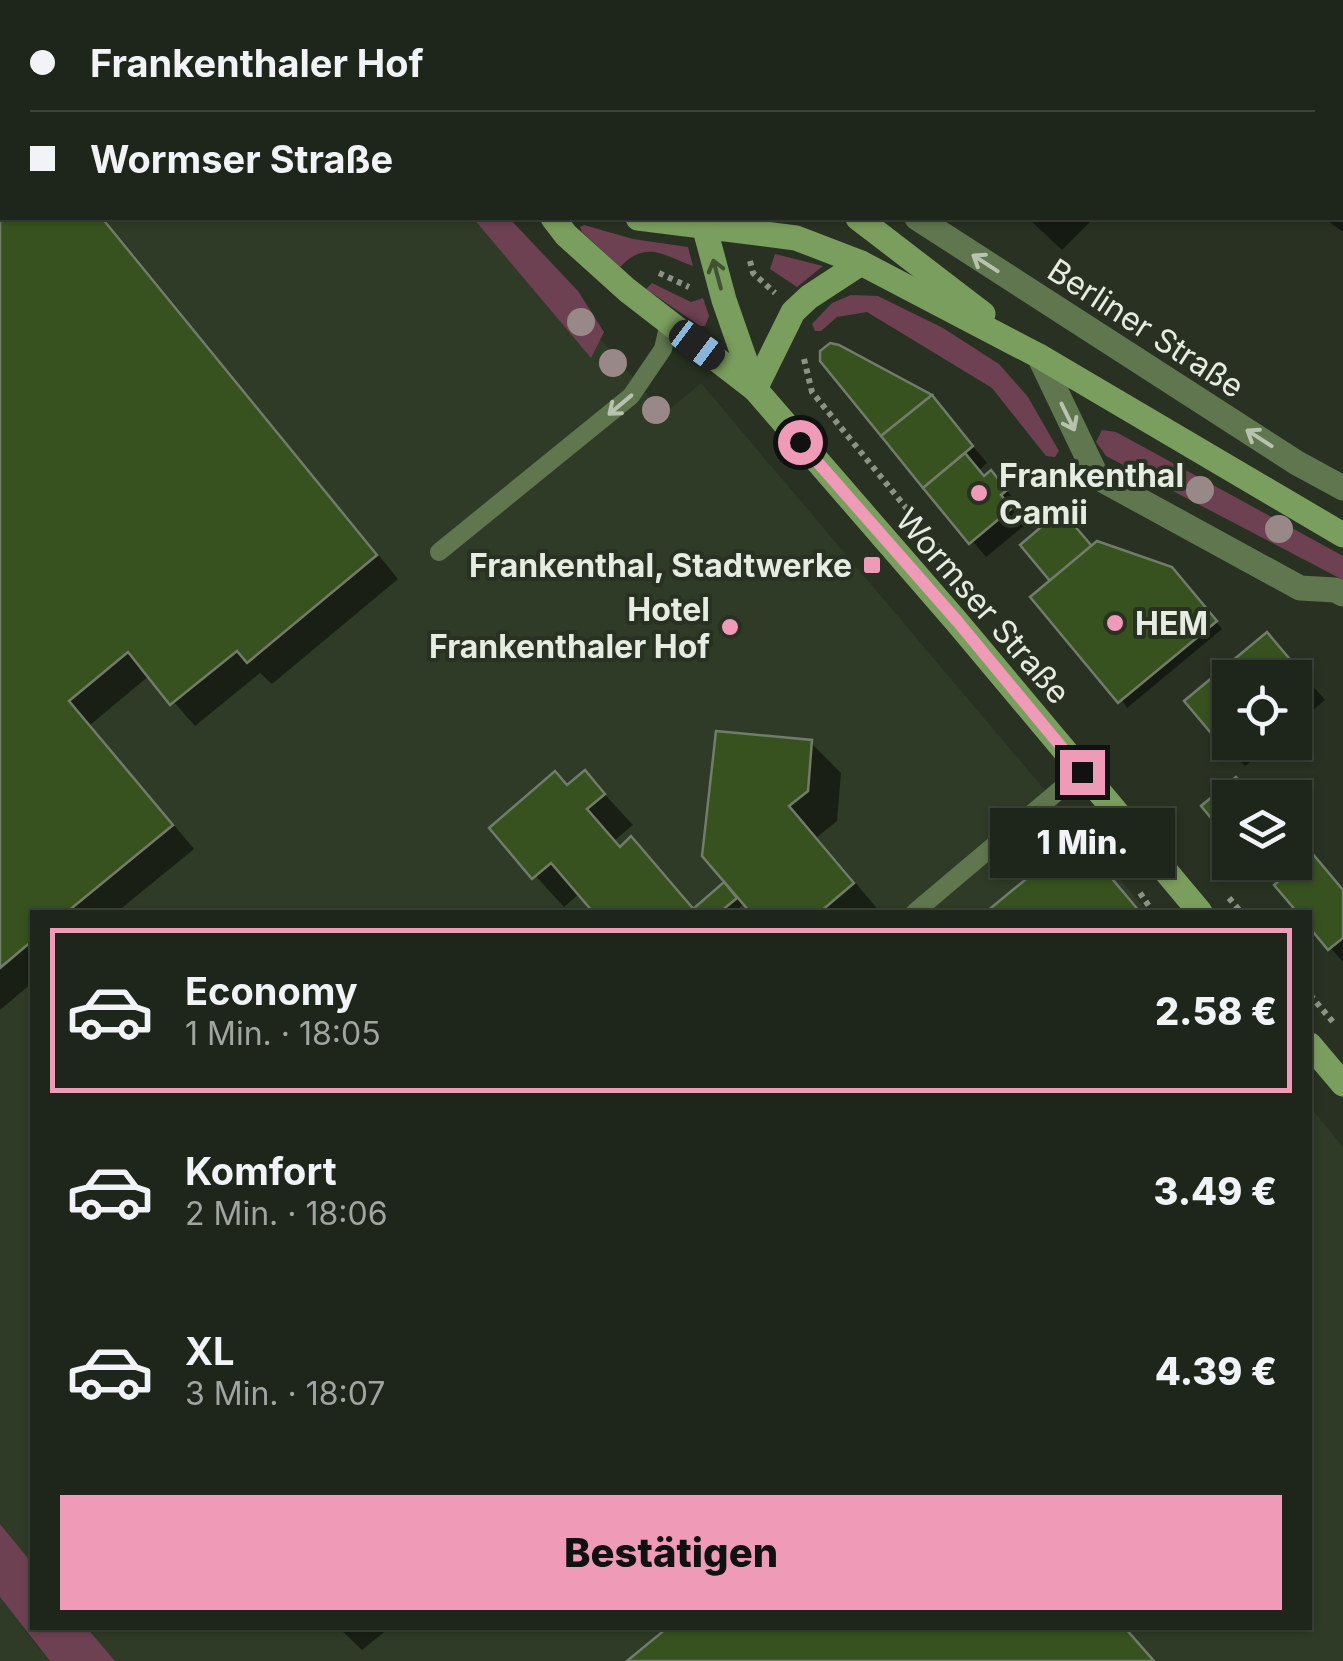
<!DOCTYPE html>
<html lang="de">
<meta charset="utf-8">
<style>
:root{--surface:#1e251a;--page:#2b3127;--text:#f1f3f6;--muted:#a1a5a2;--line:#3c4239;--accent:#ef9ab7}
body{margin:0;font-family:Inter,sans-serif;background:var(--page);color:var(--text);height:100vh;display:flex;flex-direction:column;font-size:38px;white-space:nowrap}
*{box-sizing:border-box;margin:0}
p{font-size:32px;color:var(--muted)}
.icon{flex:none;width:55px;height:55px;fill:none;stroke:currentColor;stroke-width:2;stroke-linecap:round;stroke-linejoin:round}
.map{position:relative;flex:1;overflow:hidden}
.side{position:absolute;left:30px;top:910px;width:1282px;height:720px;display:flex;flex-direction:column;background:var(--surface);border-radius:0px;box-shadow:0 2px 8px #0004,0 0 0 2px var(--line)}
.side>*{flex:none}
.guide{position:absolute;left:0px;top:0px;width:1345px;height:220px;box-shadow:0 2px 8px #0004,0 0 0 2px var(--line);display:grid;align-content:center;height:220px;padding:0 30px;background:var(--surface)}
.fabs{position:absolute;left:1212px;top:660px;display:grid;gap:20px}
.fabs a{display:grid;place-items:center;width:100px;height:100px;border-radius:0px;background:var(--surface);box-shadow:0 2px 8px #0004,0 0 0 2px var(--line);font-size:50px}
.end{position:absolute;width:45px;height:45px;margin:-22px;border:12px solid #ef9ab7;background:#111;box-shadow:0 0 0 5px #111}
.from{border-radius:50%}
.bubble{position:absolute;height:70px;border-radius:0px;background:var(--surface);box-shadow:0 2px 8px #0004,0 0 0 2px var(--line);font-size:32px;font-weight:800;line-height:70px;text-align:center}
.car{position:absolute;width:30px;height:60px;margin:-30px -15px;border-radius:12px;box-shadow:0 0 8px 2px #0007;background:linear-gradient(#222 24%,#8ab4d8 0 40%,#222 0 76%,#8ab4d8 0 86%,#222 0)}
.guide b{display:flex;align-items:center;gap:35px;height:95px;font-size:38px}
.guide b+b{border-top:2px solid var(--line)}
.guide i{width:25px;height:25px;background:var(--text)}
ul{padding:18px 0 0;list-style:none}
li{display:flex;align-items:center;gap:30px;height:165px;margin:0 20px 15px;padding:0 10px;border:5px solid transparent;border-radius:0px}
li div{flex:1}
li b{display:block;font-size:38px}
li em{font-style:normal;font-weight:800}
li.current{border-color:var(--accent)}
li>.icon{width:90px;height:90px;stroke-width:1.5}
.primary-button{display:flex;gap:20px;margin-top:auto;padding:20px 30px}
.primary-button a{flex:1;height:115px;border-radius:0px;background:var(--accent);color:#111;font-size:40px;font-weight:800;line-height:115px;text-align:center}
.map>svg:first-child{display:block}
.built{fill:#2f3b26}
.green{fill:#6d4151}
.shadow{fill:#0007}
.building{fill:#37521e;stroke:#717c6a;stroke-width:2.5}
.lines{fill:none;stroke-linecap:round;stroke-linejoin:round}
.path{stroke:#8b9386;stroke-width:6;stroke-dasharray:5 5;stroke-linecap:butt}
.lane{stroke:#5f764e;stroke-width:18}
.street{stroke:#5f764e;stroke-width:25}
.secondary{stroke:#7a9e5e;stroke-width:25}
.tree{fill:#988}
.oneway{stroke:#b7c3ae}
.oneway2{stroke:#415234}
.route{stroke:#ef9ab7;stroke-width:12}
.poi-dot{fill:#ef9ab7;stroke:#283122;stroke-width:4}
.labels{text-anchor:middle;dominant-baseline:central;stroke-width:8;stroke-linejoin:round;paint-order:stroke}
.street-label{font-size:32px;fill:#e6ece2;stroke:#283122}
.poi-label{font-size:32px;font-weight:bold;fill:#e6ece2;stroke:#283122;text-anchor:start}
</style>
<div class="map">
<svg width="1343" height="1661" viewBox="0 0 1343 1661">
<rect width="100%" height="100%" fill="#283122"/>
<g class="built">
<path d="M0 0H313L316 2H2V218H498L664 414 701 383 1148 912H32V1563L0 1524Z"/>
<path d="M1310 1107 1343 1147V1661H115L87 1628H1310Z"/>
<path d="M0 1597 38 1647 50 1661H0Z"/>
</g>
<g class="green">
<path d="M473 218H509L578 291 604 332 591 358Z"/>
<path d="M584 225 633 239 688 247 693 266C663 255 646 240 620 267L582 232 580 227Z"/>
<path d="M775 254 823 266 797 287 770 269Z"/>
<path d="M652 283 691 302 703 298 709 316 705 326H700L646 289Z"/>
<path d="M851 295 878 296 943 328 999 364 1028 397 1059 451 1055 457 1046 456 992 388 867 312 837 317 821 331H815L812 324 832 303Z"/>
<path d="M1102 430 1116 432 1343 556V580L1106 456 1096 442Z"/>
<path d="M0 1524 32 1563V1628H87L115 1661H50L0 1597Z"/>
</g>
<g class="shadow">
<path d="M773 0H864L861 2Z"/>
<path d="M0 89 2 218H104L398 579 272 684 260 673 195 726 150 675 90 725 194 849 117 912H32V983L0 1010Z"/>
<path d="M1342 159 1343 160V232L1324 218H1342Z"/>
<path d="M1028 218H1094L1062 250Z"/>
<path d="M822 360 946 414 987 463 979 470 986 478 991 474 1021 506 1015 512 1025 525 986 557Z"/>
<path d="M1061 513 1093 547 1178 577 1222 629 1127 708 1050 584Z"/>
<path d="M1267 635 1325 700 1295 725V678H1230V742H1274L1245 766 1188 701Z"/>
<path d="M811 743 841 773 837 821 817 837 880 912H753L745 903 734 912H596L580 893 564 907 492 828 568 787 585 773 633 825 615 840 622 848 631 840 695 910 727 882Z"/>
<path d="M1077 840 1142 912H990Z"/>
<path d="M1278 885 1343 891V962L1310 924V912H1300Z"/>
<path d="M339 1628H389L362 1650Z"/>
<path d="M671 1628H1125L1153 1661H631Z"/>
</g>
<g class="building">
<path d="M770 0H846L843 2Z"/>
<path d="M0 92 2 218H102L377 555 247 663 237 651 170 705 128 652 69 701 173 825 67 912H32V941L0 968Z"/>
<path d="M830 343 839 345 932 395 881 436 820 361V351Z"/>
<path d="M932 395 973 446 923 488 881 436Z"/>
<path d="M965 453 984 476 991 470 1007 490 1001 495 1012 508 969 544 923 488Z"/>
<path d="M1061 510 1097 552 1055 587 1020 545Z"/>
<path d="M1097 541 1172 567 1217 621 1118 703 1030 597Z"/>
<path d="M1267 632 1304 676 1295 683V678H1230V737L1221 745 1184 701Z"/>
<path d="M716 731 812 740 808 791 789 806 854 883 820 912H750L702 856Z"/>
<path d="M585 770 605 794 587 809 620 847 631 836 696 912H593L551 863 532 879 489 828 555 771 567 785Z"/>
<path d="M1236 777 1248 791 1260 781 1273 798H1230V841L1201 806Z"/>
<path d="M1077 837 1140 912H986Z"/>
<path d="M1312 853 1343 890V938L1328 950 1310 928V912H1297L1274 885Z"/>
<path d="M724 882 737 898 720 912H696L693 909Z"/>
<path d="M667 1628H1125L1154 1661H627Z"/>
</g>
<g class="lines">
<g class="path">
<path d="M330 0 332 2"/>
<path d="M750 261 753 273 775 293"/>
<path d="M659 273 689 287"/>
<path d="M804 359 812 392 959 573"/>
<path d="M1140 893 1153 912"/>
<path d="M1229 898 1241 912"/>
<path d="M1310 995 1333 1022"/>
</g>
<g class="lane">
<path d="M26 2 29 0"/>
<path d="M0 24 2 22"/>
<path d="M439 552 631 396 663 349 669 323"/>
<path d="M915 912 1082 771"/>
</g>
<g class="street">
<path d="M640 0 643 2"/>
<path d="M917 218 1297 463 1343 488"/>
<path d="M1039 356 1097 477 1300 588 1335 590 1343 594"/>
</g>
<g class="secondary">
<path d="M368 0 370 2"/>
<path d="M545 0 546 2"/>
<path d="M566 0 569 2"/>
<path d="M553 218 566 235 627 290 755 389 957 622 1200 912"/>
<path d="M638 218 796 238 861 263 1039 356 1343 535"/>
<path d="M702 218 724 300 755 389"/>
<path d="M858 218 983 314"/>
<path d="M755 389 793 312 809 297 861 263"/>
<path d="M1310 1045 1343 1084"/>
</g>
</g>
<g class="tree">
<circle cx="581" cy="322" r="14"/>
<circle cx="613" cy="363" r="14"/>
<circle cx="656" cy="410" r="14"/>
<circle cx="1200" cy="490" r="14"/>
<circle cx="1279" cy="529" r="14"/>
</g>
<defs><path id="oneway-shaft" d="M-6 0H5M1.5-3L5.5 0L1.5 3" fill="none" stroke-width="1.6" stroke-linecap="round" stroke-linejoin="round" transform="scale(2.5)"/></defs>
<g class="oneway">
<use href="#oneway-shaft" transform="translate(985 263) rotate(-147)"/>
<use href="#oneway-shaft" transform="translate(620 405) rotate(140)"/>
<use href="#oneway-shaft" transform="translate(1068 417) rotate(64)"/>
<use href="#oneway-shaft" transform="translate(1259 438) rotate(-147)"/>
</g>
<use class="oneway2" href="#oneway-shaft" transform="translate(717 274) rotate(-105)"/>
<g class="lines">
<path class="route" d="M800 442 958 622 1082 772"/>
</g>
<g class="poi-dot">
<circle cx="979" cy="493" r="10"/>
<rect x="862" y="555" width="20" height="20" rx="5"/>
<circle cx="1115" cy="623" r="10"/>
<circle cx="730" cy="627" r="10"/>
</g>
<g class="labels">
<g class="street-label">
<text transform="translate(1146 328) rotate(33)">Berliner Straße</text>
<text transform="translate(983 606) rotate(49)">Wormser Straße</text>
</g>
<g class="poi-label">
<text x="999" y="475">Frankenthal<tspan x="999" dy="37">Camii</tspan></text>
<text x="852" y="565" text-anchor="end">Frankenthal, Stadtwerke</text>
<text x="710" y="609" text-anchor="end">Hotel<tspan x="710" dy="37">Frankenthaler Hof</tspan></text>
<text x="1135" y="623">HEM</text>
</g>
</g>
</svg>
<div class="fabs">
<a><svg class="icon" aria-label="locate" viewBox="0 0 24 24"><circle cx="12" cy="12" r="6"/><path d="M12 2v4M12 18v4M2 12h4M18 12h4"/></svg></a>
<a><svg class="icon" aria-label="layers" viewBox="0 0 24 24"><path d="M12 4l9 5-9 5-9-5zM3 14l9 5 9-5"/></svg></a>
</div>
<i class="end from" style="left:800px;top:442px"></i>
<i class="end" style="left:1082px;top:772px"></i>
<div class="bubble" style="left:990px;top:808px;width:185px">1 Min.</div>
<i class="car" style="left:697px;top:345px;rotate:127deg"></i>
<div class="guide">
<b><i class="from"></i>Frankenthaler Hof</b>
<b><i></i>Wormser Straße</b>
</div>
<section class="side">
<ul>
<li class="current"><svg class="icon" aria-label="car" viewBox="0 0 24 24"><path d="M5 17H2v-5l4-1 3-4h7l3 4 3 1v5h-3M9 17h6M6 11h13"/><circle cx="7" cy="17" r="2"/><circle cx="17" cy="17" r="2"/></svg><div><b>Economy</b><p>1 Min. · 18:05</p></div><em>2.58 €</em></li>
<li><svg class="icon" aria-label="car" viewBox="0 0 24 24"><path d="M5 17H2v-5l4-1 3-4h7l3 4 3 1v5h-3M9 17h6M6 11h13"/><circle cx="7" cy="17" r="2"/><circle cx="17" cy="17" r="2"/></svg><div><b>Komfort</b><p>2 Min. · 18:06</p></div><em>3.49 €</em></li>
<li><svg class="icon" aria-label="car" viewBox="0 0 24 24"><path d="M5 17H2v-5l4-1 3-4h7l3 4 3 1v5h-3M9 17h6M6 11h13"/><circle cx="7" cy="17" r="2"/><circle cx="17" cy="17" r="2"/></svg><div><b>XL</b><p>3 Min. · 18:07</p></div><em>4.39 €</em></li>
</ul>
<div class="primary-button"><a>Bestätigen</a></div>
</section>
</div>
